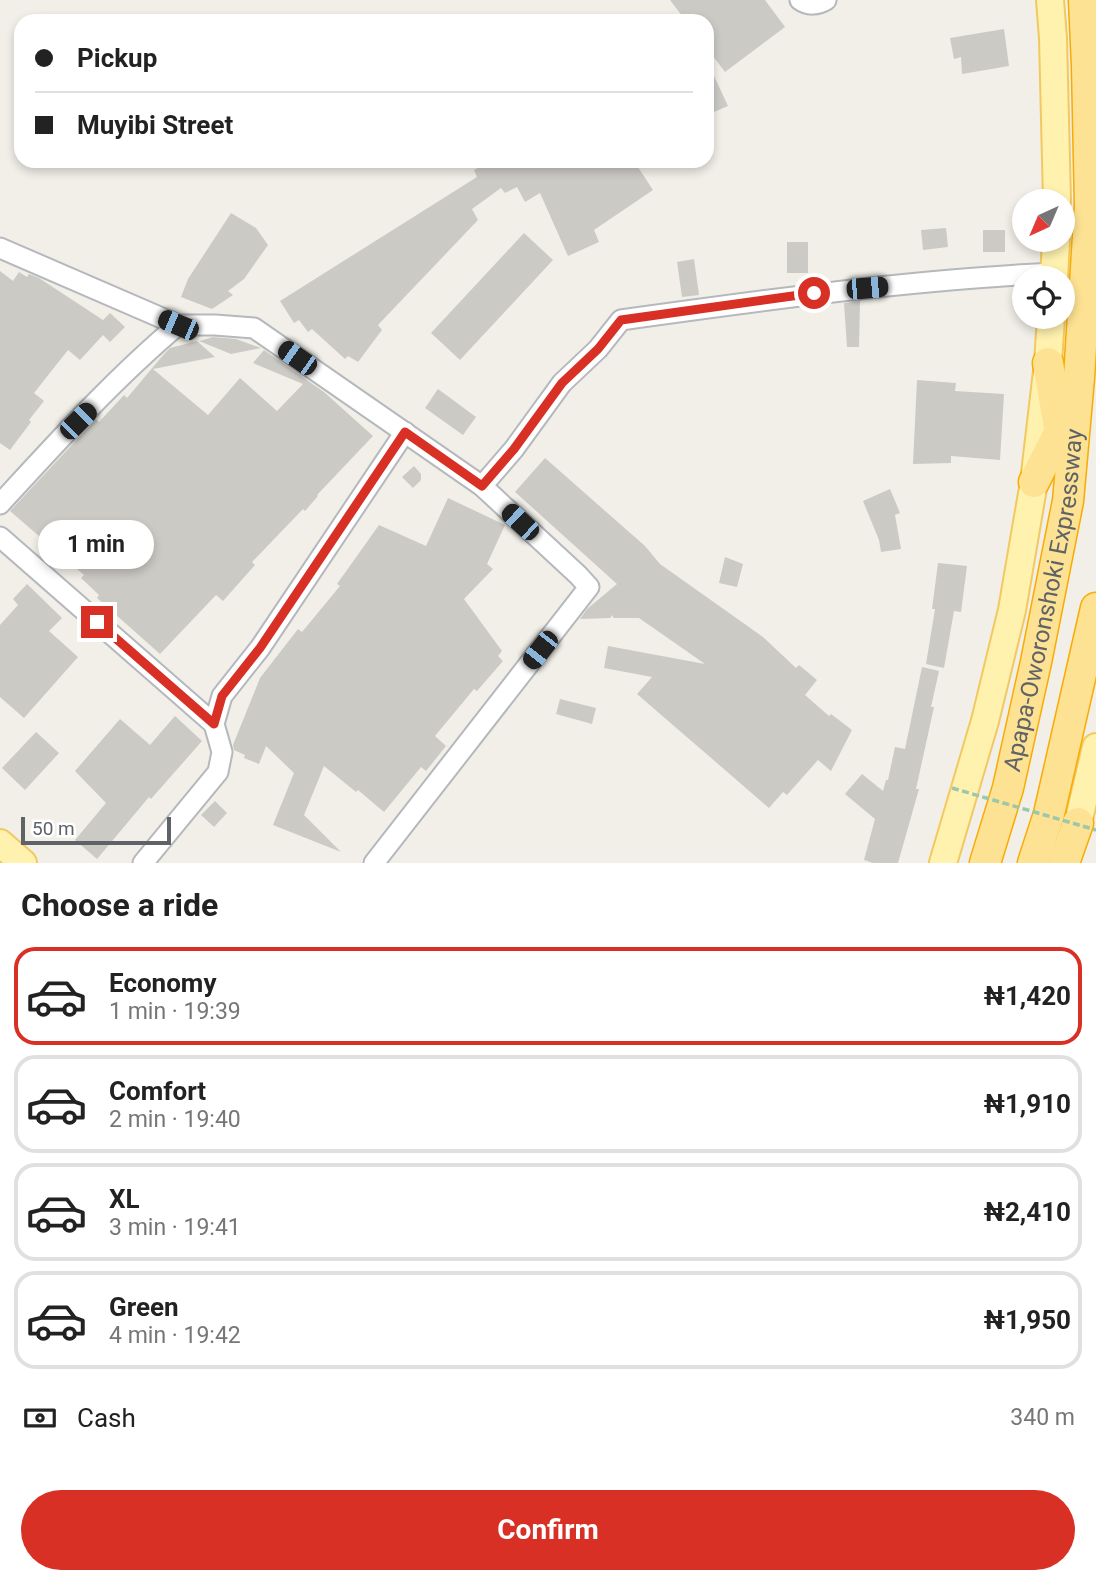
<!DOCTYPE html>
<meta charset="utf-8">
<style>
:root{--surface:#fff;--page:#f2f2f2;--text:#222;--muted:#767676;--line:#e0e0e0;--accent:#d93025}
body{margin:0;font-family:Roboto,sans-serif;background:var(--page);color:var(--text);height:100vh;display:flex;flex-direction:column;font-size:26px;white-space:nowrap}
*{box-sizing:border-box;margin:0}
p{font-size:23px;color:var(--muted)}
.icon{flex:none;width:38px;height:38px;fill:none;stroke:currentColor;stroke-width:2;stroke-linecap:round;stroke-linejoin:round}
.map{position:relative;height:863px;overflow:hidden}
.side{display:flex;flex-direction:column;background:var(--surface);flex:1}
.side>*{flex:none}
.banner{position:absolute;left:14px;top:14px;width:700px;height:154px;border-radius:21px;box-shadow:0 4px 10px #0003;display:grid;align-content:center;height:154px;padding:0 21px;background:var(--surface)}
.needle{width:46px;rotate:224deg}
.fabs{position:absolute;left:1012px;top:189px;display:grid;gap:14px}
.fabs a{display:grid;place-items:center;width:63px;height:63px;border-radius:50%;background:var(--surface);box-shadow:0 4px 10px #0003;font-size:35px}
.scale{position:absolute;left:21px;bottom:18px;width:150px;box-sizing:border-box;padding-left:7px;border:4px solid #5f6368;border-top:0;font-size:19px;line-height:24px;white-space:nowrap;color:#5f6368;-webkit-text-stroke:5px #fff;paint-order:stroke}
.end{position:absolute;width:32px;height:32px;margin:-16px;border:9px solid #d93025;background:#fff;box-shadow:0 0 0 4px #fff}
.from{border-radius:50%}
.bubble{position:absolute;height:49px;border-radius:24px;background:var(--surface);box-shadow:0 4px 10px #0003;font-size:23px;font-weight:700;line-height:49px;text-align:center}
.car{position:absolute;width:21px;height:42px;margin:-21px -10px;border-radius:9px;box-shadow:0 0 5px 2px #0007;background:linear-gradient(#222 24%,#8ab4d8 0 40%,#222 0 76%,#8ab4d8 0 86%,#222 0)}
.banner b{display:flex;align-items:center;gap:24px;height:66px;font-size:26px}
.banner b+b{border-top:2px solid var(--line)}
.banner i{width:18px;height:18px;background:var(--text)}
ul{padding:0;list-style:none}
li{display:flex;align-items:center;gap:21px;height:98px;margin:0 14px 10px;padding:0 7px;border:4px solid var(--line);border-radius:21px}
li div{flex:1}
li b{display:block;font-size:26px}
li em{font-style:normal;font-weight:700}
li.selected{border-color:var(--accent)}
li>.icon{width:63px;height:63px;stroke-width:1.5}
h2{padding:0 21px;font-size:32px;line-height:84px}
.pay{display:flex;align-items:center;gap:18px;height:77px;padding:0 21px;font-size:26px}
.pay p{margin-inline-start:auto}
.primary-button{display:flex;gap:14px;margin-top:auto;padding:14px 21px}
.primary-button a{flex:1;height:80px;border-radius:42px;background:var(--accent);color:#fff;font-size:28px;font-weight:700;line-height:80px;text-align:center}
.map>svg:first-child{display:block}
.building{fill:#cccac5}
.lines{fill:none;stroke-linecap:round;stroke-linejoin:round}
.minor-casing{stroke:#b5b8bc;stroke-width:23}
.major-casing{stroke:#f2c960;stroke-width:30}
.highway-casing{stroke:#f9ab00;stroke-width:33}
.minor{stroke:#fff;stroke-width:19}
.major{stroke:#fff2af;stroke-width:26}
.highway{stroke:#fde293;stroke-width:30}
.path-bridge{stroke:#9cc7a9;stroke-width:3.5;stroke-dasharray:7 3.5;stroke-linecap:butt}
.route{stroke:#d93025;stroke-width:9}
.labels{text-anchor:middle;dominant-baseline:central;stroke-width:7;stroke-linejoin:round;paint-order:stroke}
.street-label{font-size:24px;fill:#5f6368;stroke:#fff}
</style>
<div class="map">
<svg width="1096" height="863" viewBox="0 0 1096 863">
<rect width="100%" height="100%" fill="#f1efe8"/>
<g class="building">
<path d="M670 0H765L785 27 725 72 707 48V21H686Z"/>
<path d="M1004 29 1009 66 962 74 961 57 954 59 950 38Z"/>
<path d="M707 61 728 106 707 115Z"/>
<path d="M492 161H634L653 190 594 230 599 242 568 256 540 193 525 202 517 187 505 193 501 188 472 209 478 220 378 325 382 330 358 362 348 356 345 359 312 329 308 332 299 320 294 323 280 301 477 177 474 170Z"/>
<path d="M231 213 256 228 268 245 244 279 228 291 233 295 212 309 181 297 188 279Z"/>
<path d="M946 228 948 247 923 250 921 230Z"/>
<rect x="983" y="230" width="22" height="22"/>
<path d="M524 233 553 260 460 360 431 333Z"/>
<rect x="787" y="242" width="21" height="31"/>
<path d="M694 259 699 295 682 297 677 262Z"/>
<path d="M0 271 13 281 19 272 27 277 29 274 39 278 103 320 110 313 125 327 110 342 103 335 80 360 68 350 34 393 44 401 29 420 31 422 10 450 0 443Z"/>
<path d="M860 301 859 347H847L844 303Z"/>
<path d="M213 337 236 339 261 348 231 354 199 341Z"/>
<path d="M197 341 215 357 153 369 208 415 240 378 277 411 303 384 253 363 264 350 324 392 373 436 317 495 318 496 305 511 303 509 252 562 255 565 223 601 216 595 160 654 97 598 99 595 81 578 84 575 10 511 96 419 99 422 124 395 127 398 164 354 170 348Z"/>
<path d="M917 380 956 383 955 391 1004 394 1000 460 951 456V463L913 464Z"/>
<path d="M438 389 476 417 463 435 425 408Z"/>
<path d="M545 458 645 546 660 564 763 637 796 668 799 665 817 680 805 695 829 716 831 714 852 730 831 771 818 760 787 795 783 792 769 808 637 694 652 677 604 668 608 646 705 664 639 618H613V615L610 618 580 619 587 609 617 584 515 492Z"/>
<path d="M414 466 421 474V480L413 488 402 477Z"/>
<path d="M890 489 900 513 895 515 901 549 881 552 879 540 863 501Z"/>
<path d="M448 498 505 525 487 564 493 569 464 599 502 651 498 656 503 661 477 691 474 689 435 736 446 746 426 771 421 767 384 812 358 790 356 792 324 766 304 815 341 852 273 825 294 773 266 746 259 764 244 758 245 755 234 750 233 745 260 678 298 629 302 632 340 586 337 584 379 525 426 546Z"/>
<path d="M725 557 743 564 737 587 719 583Z"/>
<path d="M938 563 967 566 961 612 954 611 944 668 926 664 935 609H932Z"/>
<path d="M27 584 62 618 49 631 78 657 24 718 0 697V625L18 605 13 599Z"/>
<path d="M922 667 939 671 931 707H934L916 789H919L898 863H873L864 860 875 819 845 794 862 774 883 791 886 780H888L895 747 905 749Z"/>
<path d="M560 699 596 708 592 724 556 714Z"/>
<path d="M175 716 202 741 151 799 149 797 97 859 75 840 106 803 75 771 120 719 150 745Z"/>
<path d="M36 732 59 753 25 790 2 768Z"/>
<path d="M215 801 227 813 214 827 201 815Z"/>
</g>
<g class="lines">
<g class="minor-casing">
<g id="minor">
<path d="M800 0C808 6 818 5 826 0"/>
<path d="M0 248 178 325"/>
<path d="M482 486 514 449 562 383 598 349 621 320C765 300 909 280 1054 273"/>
<path d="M0 504C57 442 114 379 178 325H215L254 328 482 486 578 575 589 587 374 863"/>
<path d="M0 537 214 724"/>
<path d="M143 863 218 772 222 752 214 724 222 696 260 648 405 432"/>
</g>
</g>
<g class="major-casing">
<g id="major">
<path d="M1050 0 1053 38 1057 201"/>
<path d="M1054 278 1056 240"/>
<path d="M1072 842 1078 823 1096 747"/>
<path d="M0 843 23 863"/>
<path d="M943 863 985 721 1012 610 1034 482 1048 363 1051 317"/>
</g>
</g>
<g class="highway-casing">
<g id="highway">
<path d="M1048 363 1062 445"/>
<path d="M1034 482 1063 425"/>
<path id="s1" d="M985 863 1008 788 1036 662 1068 501 1079 378 1090 205 1087 66 1084 0"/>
<path d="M1033 863 1049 814 1096 608"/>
<path d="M1064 863 1078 823"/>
</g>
</g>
<use href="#minor" class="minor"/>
<use href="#major" class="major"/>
<use href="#highway" class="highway"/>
<path class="path-bridge" d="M952 788 1096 830"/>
</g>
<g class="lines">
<path class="route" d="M97 622 214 724 222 696 260 648 405 432 482 486 514 449 562 383 598 349 621 320 814 293"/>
</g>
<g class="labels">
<g class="street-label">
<text stroke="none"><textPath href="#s1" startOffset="270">Apapa-Oworonshoki Expressway</textPath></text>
</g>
</g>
</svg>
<div class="fabs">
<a><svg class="needle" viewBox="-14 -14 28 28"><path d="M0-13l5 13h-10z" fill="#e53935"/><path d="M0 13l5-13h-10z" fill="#767676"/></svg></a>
<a><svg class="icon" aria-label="locate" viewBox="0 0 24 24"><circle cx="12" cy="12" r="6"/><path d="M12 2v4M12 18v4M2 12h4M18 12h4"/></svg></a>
</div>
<div class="scale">50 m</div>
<i class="end from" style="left:814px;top:293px"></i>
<i class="end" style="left:97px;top:622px"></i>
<div class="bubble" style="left:38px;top:520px;width:116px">1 min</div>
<i class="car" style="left:867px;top:288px;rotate:85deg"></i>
<i class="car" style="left:178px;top:325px;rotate:293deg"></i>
<i class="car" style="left:297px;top:358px;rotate:305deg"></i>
<i class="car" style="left:78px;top:421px;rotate:45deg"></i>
<i class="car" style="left:520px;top:522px;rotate:313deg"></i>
<i class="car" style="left:540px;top:650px;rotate:218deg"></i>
<div class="banner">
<b><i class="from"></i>Pickup</b>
<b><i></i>Muyibi Street</b>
</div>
</div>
<section class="side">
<h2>Choose a ride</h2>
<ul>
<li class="selected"><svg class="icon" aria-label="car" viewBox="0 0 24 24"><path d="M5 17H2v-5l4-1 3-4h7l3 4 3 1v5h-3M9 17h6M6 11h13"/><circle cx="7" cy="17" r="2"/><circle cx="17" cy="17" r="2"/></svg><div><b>Economy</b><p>1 min · 19:39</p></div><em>₦1,420</em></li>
<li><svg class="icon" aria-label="car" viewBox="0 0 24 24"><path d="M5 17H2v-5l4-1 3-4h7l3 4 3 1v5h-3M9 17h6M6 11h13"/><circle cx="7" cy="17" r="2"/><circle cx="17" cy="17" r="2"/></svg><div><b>Comfort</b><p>2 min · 19:40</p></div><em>₦1,910</em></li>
<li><svg class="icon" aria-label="car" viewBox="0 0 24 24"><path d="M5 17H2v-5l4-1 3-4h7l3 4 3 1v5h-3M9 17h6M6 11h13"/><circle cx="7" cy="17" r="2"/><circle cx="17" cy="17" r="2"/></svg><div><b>XL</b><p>3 min · 19:41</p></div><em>₦2,410</em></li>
<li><svg class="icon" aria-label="car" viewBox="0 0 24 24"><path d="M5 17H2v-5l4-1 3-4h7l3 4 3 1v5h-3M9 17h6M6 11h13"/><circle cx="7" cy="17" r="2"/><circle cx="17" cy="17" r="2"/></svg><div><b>Green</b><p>4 min · 19:42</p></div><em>₦1,950</em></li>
</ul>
<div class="pay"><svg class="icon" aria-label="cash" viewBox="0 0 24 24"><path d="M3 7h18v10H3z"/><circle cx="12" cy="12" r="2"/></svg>Cash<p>340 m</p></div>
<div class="primary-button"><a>Confirm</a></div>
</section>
